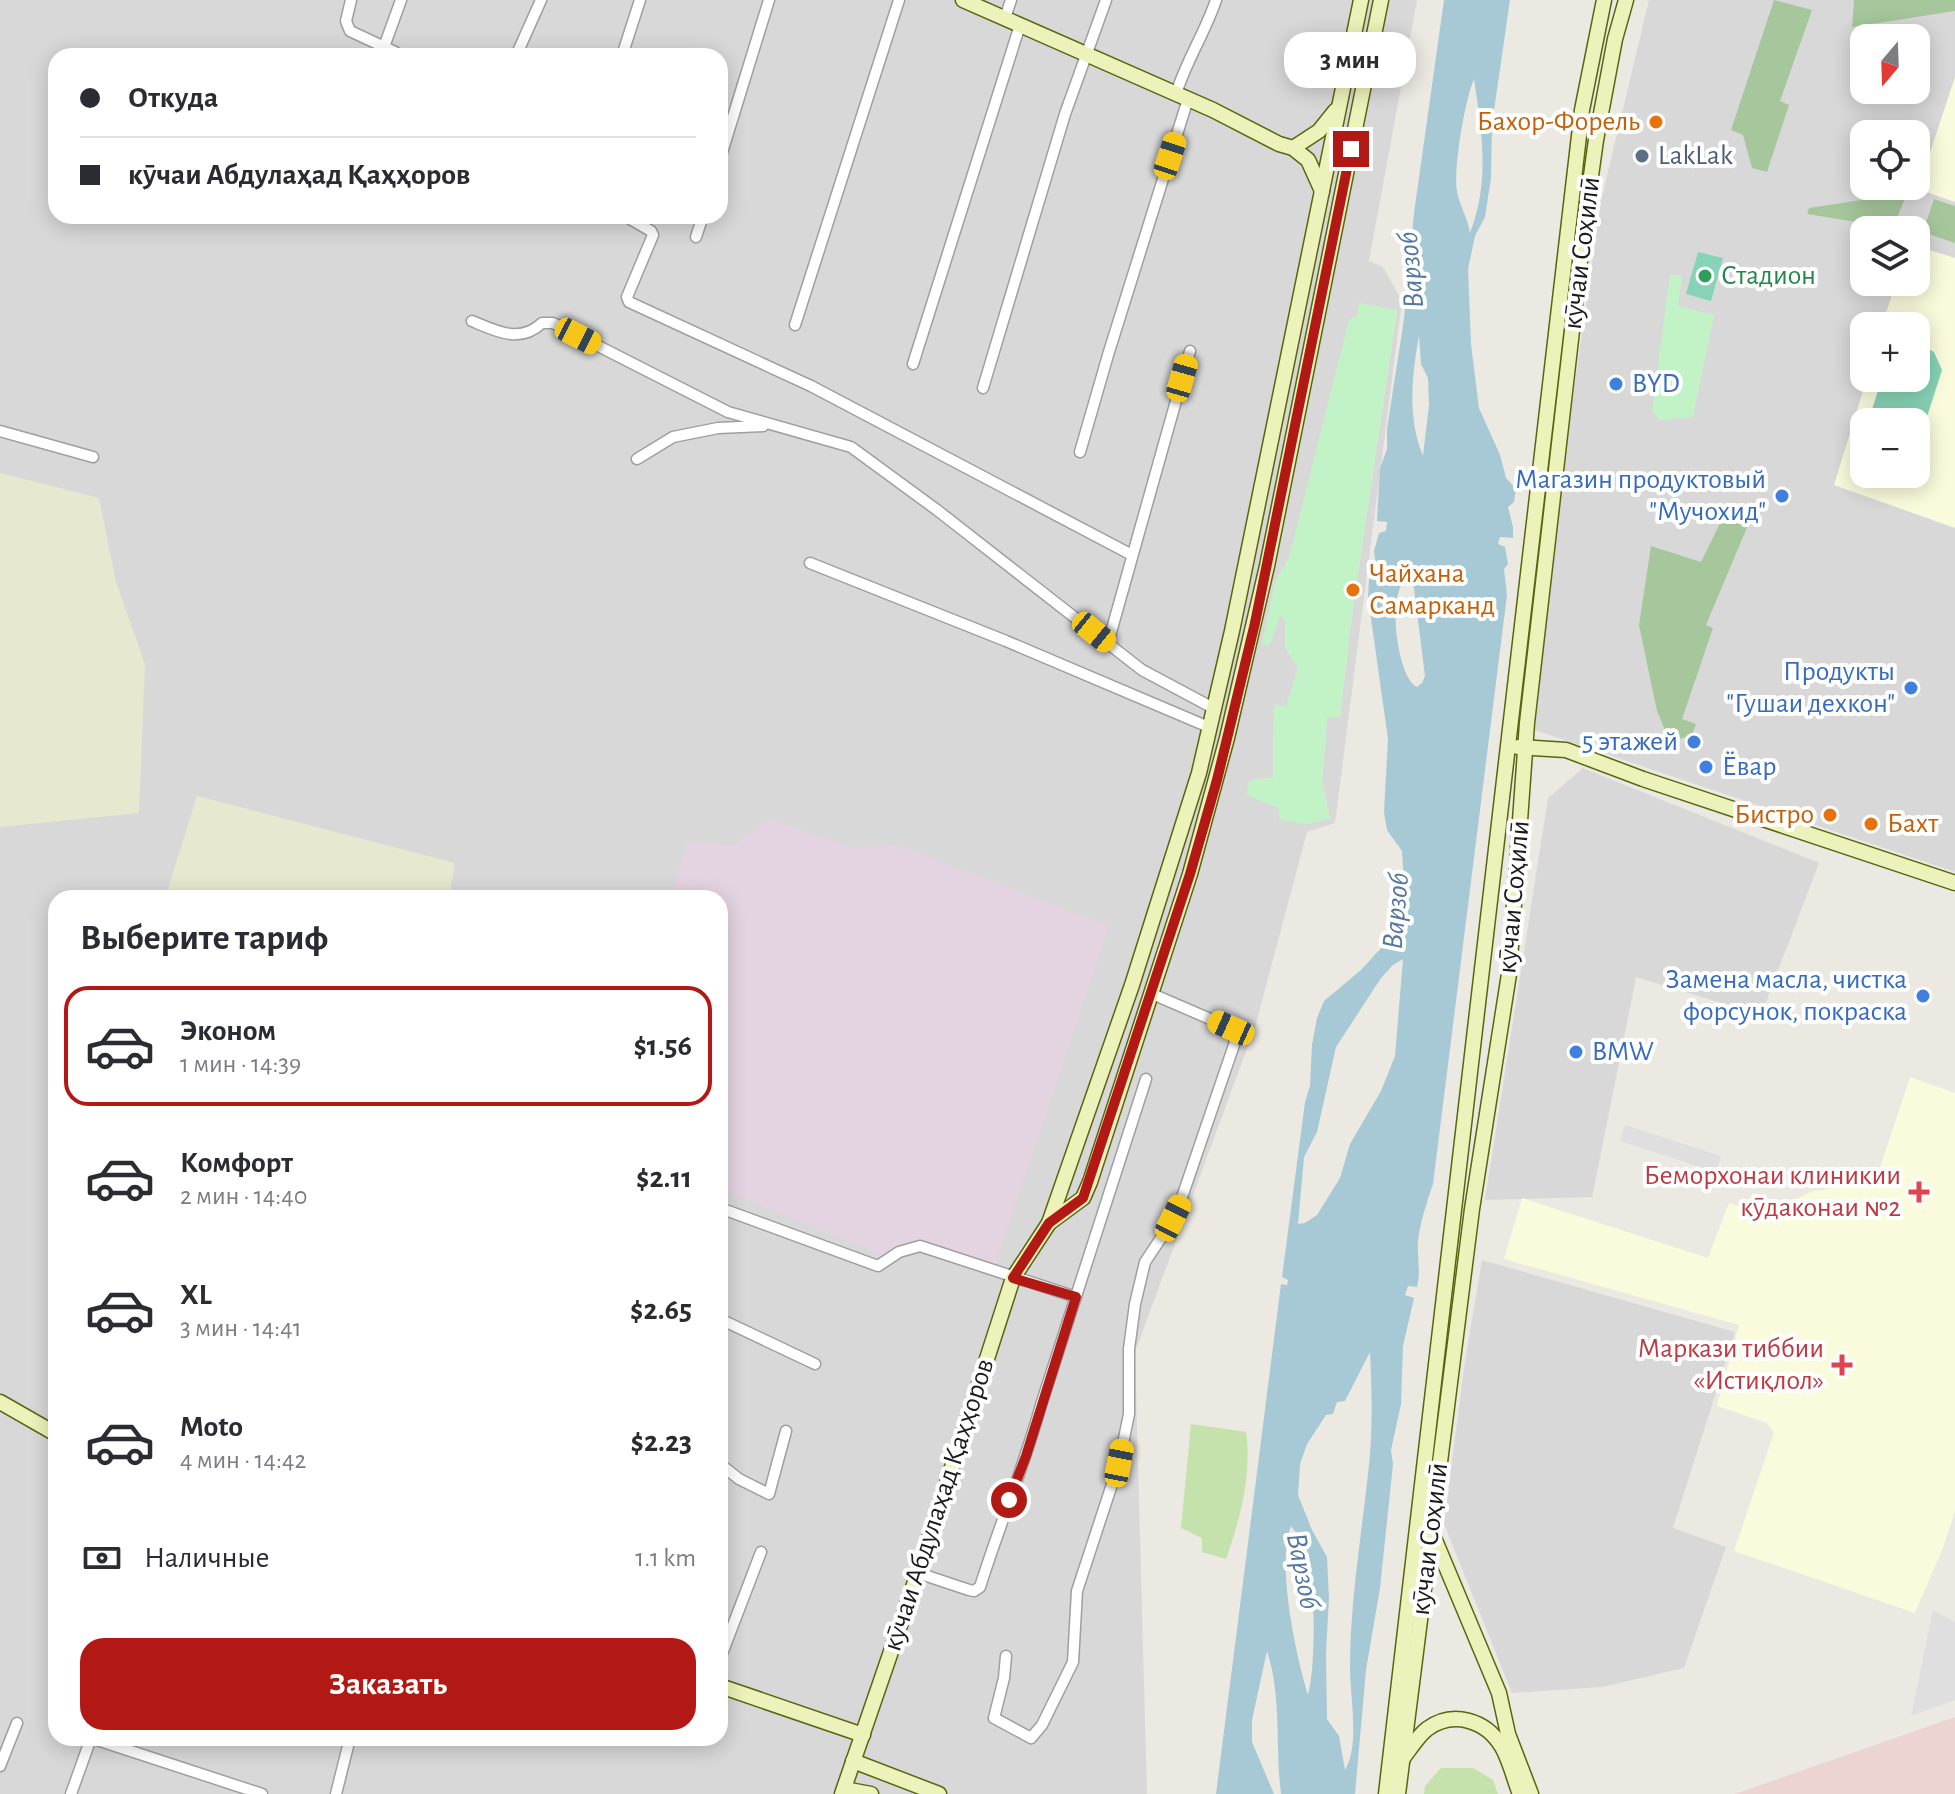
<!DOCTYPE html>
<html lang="ru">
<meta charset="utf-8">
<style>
:root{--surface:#fff;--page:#f2f2f3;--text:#2b2b33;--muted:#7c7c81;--line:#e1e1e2;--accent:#b21914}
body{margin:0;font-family:"Alegreya Sans",sans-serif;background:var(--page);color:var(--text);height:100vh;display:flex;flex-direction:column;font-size:30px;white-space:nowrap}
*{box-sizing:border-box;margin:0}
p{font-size:26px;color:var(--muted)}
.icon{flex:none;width:44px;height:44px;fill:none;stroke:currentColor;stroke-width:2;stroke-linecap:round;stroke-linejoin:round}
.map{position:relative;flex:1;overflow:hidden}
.panel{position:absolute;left:48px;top:890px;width:680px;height:856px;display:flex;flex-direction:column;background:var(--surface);border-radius:24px;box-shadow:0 4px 20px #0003}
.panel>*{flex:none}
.banner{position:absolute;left:48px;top:48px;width:680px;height:176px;border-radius:24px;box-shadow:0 4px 20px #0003;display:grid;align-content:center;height:176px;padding:0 32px;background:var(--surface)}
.needle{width:52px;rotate:199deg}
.buttons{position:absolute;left:1850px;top:24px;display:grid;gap:16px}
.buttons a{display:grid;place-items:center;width:80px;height:80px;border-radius:16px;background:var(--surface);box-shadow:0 4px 20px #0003;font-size:40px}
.end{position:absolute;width:36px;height:36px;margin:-18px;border:10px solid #b21914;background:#fff;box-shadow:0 0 0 4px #fff}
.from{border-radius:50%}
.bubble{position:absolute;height:56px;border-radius:24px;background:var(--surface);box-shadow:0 4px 20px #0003;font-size:26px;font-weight:700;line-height:56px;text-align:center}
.car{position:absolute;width:24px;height:48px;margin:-24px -12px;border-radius:10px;box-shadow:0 0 6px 2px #0007;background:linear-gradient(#f5c518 24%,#345 0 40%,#f5c518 0 76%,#345 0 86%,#f5c518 0)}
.banner b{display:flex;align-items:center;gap:28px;height:76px;font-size:30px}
.banner b+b{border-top:2px solid var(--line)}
.banner i{width:20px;height:20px;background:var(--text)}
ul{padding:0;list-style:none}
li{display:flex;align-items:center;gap:24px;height:120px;margin:0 16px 12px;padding:0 16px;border:4px solid transparent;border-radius:24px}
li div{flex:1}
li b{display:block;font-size:30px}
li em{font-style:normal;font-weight:700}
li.selected{border-color:var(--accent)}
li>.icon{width:72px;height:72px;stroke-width:1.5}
h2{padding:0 32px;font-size:36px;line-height:96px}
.pay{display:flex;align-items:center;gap:20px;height:88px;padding:0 32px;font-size:30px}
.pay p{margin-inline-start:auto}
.action{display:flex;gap:16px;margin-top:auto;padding:16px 32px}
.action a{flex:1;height:92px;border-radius:24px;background:var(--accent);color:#fff;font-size:32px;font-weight:700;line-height:92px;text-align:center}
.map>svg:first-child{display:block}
.residential{fill:#d9d8d8;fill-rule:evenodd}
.commercial{fill:#ebd4d2}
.industrial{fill:#e4d4e1}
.education{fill:#fafbdc;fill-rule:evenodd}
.farmland{fill:#e6e9cf}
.grass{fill:#c5e1ac}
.forest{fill:#a6c79b}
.park{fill:#c2f3c7}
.pitch{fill:#87d3b8}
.parking{fill:#dfdfdf}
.water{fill:#a6c9d5;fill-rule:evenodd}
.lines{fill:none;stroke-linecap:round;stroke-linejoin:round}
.street-casing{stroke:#9f9f9f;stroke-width:13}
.secondary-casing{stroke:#5a650f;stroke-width:17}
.street{stroke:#fff;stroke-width:10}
.secondary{stroke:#edf2ba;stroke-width:14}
.route{stroke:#b21914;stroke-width:10}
.food-dot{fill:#e8710a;stroke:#fff;stroke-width:3}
.service-dot{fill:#5c6f8a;stroke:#fff;stroke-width:3}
.leisure-dot{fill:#2e9e5b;stroke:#fff;stroke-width:3}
.shop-dot{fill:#3f7fe0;stroke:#fff;stroke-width:3}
.health-dot{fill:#e0444e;stroke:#fff;stroke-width:3}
.labels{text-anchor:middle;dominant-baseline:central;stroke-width:8;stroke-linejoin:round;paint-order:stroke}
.food-label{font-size:28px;fill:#c56008;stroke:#fff;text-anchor:end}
.service-label{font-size:28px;fill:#4e5e75;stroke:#fff;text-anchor:start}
.street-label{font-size:28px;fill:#1b1b1b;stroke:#fff}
.leisure-label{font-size:28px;fill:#27864d;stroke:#fff;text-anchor:start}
.shop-label{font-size:28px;fill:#366cbe;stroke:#fff;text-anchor:end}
.health-label{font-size:28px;fill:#be3a42;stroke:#fff;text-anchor:end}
.water-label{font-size:30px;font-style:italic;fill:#5377a0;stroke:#fff}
</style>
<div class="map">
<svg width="1955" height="1794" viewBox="0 0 1955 1794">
<rect width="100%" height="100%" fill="#ece9e2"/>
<g class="residential">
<path d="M0 0H1417L1369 261 1383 267 1402 301 1335 823 1307 832 1255 1027 1135 1352 1147 1794H0ZM56 56H720V216H56ZM1397 310 1352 614 1340 717H1327L1322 783 1330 819 1250 780 1273 778 1274 705 1286 707 1298 669 1285 646V620L1280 614 1269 645 1275 583 1289 558 1357 317ZM56 898H720V1738H56Z"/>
<path d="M1649 0H1955V872L1535 730 1561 481 1601 201ZM1864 38H1916V90H1864ZM1864 134H1916V186H1864ZM1864 230H1916V282H1864ZM1864 326H1916V378H1864ZM1864 422H1916V474H1864Z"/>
<path d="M1583 768 1819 863 1761 1015 1636 977 1592 1197 1485 1200 1548 798Z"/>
<path d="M1482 1260 1735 1332 1673 1528 1726 1547 1684 1668 1602 1687 1512 1693 1444 1524 1464 1368Z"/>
</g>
<path class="commercial" d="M1955 1717V1794H1735Z"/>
<path class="industrial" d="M769 819 852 848 897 845 1109 926 994 1267 919 1239 885 1255 874 1252 720 1188V898H670L688 842 733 846Z"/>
<g class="education">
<path d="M1955 77V202L1918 189Z"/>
<path d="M1923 248 1955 258V528L1834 485 1867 378H1916V326H1882L1896 282H1916V253ZM1864 422H1916V474H1864Z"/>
<path d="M1910 1077 1955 1093V1511L1944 1545 1915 1613 1734 1551 1774 1433 1767 1423 1717 1406 1739 1325 1504 1259 1522 1198 1708 1258 1729 1203 1781 1219 1792 1201 1813 1191 1875 1182Z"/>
</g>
<g class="farmland">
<path d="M0 473 99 498 116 582 145 664 139 813 0 827Z"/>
<path d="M197 796 455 863 449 898H165Z"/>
</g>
<g class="grass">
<path d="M1191 1424 1246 1432C1252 1475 1240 1519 1226 1559L1202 1552V1538L1181 1528Z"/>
<path d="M1441 1768H1473L1493 1780 1498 1794H1424L1425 1786Z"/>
</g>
<g class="forest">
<path d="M1774 0 1812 10 1780 101 1789 105 1767 172 1752 168 1743 135 1731 130Z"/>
<path d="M1854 0H1955V11L1852 27Z"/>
<path d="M1907 193 1893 228 1807 214 1809 208Z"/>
<path d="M1934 199 1955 206V243L1923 232Z"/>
<path d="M1726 511 1748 525 1706 625 1713 628 1682 719 1696 724 1692 735 1670 742 1657 711 1639 625 1651 546 1701 562Z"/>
</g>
<g class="park">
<path d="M1670 275 1682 276 1678 306 1714 315 1693 417 1660 420 1652 411Z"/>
<path d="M1359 303 1397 310 1352 614 1340 717 1327 718 1322 783 1330 819 1307 824 1279 820V808L1246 795 1250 780 1273 778 1274 705 1286 707 1298 669 1285 646V620L1281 614 1269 646 1262 644 1275 583 1289 558 1349 320 1357 316Z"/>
</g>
<g class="pitch">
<path d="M1698 252 1723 258 1711 301 1686 294Z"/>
<path d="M1916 342 1934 352 1942 370 1916 451V422H1868L1882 378H1916Z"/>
<path d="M1864 433V474H1909C1893 493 1861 492 1856 466 1854 455 1861 443 1864 433Z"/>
</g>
<g class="parking">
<path d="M1625 1125 1721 1156 1716 1172 1620 1141Z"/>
<path d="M1933 1610 1955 1622V1700L1911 1716Z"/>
</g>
<path class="water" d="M1444 0H1510L1492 124 1491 178 1485 217 1475 236 1468 269 1471 344 1479 408 1500 455 1506 478 1516 489 1514 502 1508 507 1513 527V538L1500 537 1498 544 1505 547 1508 564 1504 569 1507 595 1433 1184C1427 1202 1420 1222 1418 1241 1417 1257 1421 1271 1417 1287L1408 1286 1405 1295 1414 1298 1403 1346 1401 1404 1391 1450 1393 1464 1380 1588 1366 1670 1355 1794H1281C1275 1746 1282 1697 1267 1651L1252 1720V1742L1274 1794H1216L1281 1284 1287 1285 1288 1280 1282 1277 1305 1102 1310 1086 1312 1045 1317 1018 1324 1001 1361 970 1383 946 1397 925 1405 896 1402 851 1387 830 1384 812 1388 739 1368 597 1369 580 1376 566 1374 551 1379 533 1386 531 1387 522 1377 521 1380 468 1387 449V429L1404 319 1414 213ZM1474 79C1482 132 1490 182 1470 233 1468 218 1459 205 1457 191 1453 169 1465 100 1474 79ZM1419 335 1421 364 1428 378 1429 405 1423 456C1407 417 1412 376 1419 335ZM1408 568 1414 588 1425 676 1422 683 1417 687C1399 678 1392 617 1397 598 1399 588 1404 578 1408 568ZM1403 959 1395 1056 1381 1091 1350 1144 1340 1178 1317 1215 1305 1223 1298 1224 1304 1157 1317 1132 1336 1047 1381 978 1393 965ZM1370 1352C1372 1392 1373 1434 1368 1474 1361 1538 1350 1603 1350 1668 1350 1696 1360 1746 1345 1770L1339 1736 1327 1719 1326 1653 1329 1598 1327 1557 1312 1530 1298 1495 1300 1464 1307 1444 1326 1415 1333 1414 1337 1402 1345 1401ZM1291 1526C1295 1532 1302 1539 1305 1546 1316 1573 1316 1668 1308 1695 1296 1656 1276 1563 1291 1526Z"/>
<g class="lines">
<g class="street-casing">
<g id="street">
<path d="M351 0 346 21 350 31 395 52 398 56"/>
<path d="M1005 18 1011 0"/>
<path d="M384 47 401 0"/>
<path d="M516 56 541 0"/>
<path d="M622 56 640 0"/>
<path d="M1176 94C1186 61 1205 33 1216 0"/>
<path d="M720 159 769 0"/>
<path d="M625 216 651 231 653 235 627 297 629 302 811 386 1132 555"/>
<path d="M696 237 703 216"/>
<path d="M472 321C496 331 520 344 542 323H553L728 412 851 447 937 510 1142 670 1215 709"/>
<path d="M795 325 899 0"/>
<path d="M913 364 1020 25"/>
<path d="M983 388 1065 114 1106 0"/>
<path d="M0 431 93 457"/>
<path d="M1080 452 1108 355 1188 99"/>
<path d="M637 459 673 437 718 428 763 426"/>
<path d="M810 563 1006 641 1211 728"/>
<path d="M1108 643 1190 351"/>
<path d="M720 1208 878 1266 899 1252 920 1246 1076 1297"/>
<path d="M720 1319 815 1364"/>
<path d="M720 1464 739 1479 769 1494 786 1431"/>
<path d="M918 1573 969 1590 974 1591 980 1587C999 1526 1024 1467 1041 1405L1146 1079"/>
<path d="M1006 1656 1004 1678 994 1718 1031 1738 1042 1725 1073 1662 1077 1591 1119 1463 1129 1414V1349L1135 1304 1145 1262 1165 1232 1180 1203 1235 1042 1231 1028 1150 993"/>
<path d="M720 1659 761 1552"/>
<path d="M0 1766 17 1723"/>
<path d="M71 1794 91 1738 262 1794"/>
<path d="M336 1794 350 1738"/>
</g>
</g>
<g class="secondary-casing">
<g id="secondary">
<path d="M963 0 1213 110 1279 144 1293 148 1308 160 1322 191"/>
<path d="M1293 148 1319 131 1335 111"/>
<path d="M1518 747 1566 750 1643 779 1955 883"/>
<path d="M1049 1223 1083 1198 1090 1182 1190 874 1227 738 1267 566 1381 0"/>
<path d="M0 1402 56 1434"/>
<path d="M1432 1533 1499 1693 1508 1734 1531 1794"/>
<path d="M720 1686 863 1735"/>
<path d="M1403 1758C1410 1749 1418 1736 1427 1729 1453 1710 1486 1720 1502 1747 1510 1761 1514 1779 1520 1794"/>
<path d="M853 1761 939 1794"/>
<path d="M844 1789 871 1794"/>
<path d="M842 1794 918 1573 1013 1278 1049 1223 1132 985 1199 773 1232 631 1361 0"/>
<path d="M1386 1794 1582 110 1604 0"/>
<path d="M1398 1794 1472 1209 1509 974 1527 723 1584 226 1596 140 1615 39 1626 0"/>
</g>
</g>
<use href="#street" class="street"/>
<use href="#secondary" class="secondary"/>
</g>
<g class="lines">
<path class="route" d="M1009 1500 1026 1456 1076 1297 1013 1278 1049 1223 1083 1198 1190 874 1217 780 1255 623 1351 149"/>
</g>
<g class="food-dot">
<circle cx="1656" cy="122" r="8"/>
<circle cx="1353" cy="590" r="8"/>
<circle cx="1830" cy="815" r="8"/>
<circle cx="1871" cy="824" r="8"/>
</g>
<circle class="service-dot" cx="1642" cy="156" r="8"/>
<circle class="leisure-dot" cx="1705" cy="276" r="8"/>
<g class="shop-dot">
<circle cx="1616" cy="384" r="8"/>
<circle cx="1782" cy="496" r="8"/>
<circle cx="1911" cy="688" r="8"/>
<circle cx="1694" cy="742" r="8"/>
<circle cx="1706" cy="767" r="8"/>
<circle cx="1923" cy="996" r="8"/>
<circle cx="1576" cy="1052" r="8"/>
</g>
<g class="health-dot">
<path d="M1915 1180h8v8h8v8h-8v8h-8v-8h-8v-8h8z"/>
<path d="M1838 1353h8v8h8v8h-8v8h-8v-8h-8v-8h8z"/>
</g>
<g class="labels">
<g class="food-label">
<text x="1640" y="122">Бахор-Форель</text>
<text x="1369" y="574" text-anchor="start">Чайхана<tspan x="1369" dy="32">Самарканд</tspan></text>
<text x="1814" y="815">Бистро</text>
<text x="1887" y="824" text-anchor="start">Бахт</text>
</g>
<g class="service-label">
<text x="1658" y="156">LakLak</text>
</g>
<g class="street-label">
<text transform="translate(1582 253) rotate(-83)">кӯчаи Соҳилӣ</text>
<text transform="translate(1514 897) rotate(-85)">кӯчаи Соҳилӣ</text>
<text transform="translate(939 1505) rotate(-72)">кӯчаи Абдулаҳад Қаҳҳоров</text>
<text transform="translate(1430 1539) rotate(-83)">кӯчаи Соҳилӣ</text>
</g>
<g class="leisure-label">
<text x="1721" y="276">Стадион</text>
</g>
<g class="shop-label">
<text x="1632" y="384" text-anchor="start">BYD</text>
<text x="1766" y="480">Магазин продуктовый<tspan x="1766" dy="32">"Мучохид"</tspan></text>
<text x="1895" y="672">Продукты<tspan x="1895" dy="32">"Гушаи дехкон"</tspan></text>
<text x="1678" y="742">5 этажей</text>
<text x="1722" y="767" text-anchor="start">Ёвар</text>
<text x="1907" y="980">Замена масла, чистка<tspan x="1907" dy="32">форсунок, покраска</tspan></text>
<text x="1592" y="1052" text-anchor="start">BMW</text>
</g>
<g class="health-label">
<text x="1901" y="1176">Беморхонаи клиникии<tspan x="1901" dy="32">кӯдаконаи №2</tspan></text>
<text x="1824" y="1349">Маркази тиббии<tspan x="1824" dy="32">«Истиқлол»</tspan></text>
</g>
<g class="water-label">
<text transform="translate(1411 270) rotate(-95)">Варзоб</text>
<text transform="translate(1396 911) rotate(-85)">Варзоб</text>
<text transform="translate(1303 1571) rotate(79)">Варзоб</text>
</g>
</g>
</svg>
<div class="buttons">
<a><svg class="needle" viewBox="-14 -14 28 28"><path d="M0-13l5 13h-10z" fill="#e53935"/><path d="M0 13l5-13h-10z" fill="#7c7c81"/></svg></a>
<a><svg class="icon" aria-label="locate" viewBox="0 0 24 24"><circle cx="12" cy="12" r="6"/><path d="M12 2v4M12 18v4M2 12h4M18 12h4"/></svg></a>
<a><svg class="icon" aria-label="layers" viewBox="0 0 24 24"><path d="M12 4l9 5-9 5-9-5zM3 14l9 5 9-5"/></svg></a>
<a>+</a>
<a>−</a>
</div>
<i class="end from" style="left:1009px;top:1500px"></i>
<i class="end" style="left:1351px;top:149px"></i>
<div class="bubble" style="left:1284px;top:32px;width:132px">3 мин</div>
<i class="car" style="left:1170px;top:156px;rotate:18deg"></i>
<i class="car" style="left:578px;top:336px;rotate:117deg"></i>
<i class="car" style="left:1182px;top:378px;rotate:16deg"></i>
<i class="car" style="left:1094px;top:632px;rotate:129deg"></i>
<i class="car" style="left:1231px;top:1028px;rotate:294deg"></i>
<i class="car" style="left:1173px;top:1218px;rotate:27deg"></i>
<i class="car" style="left:1119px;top:1463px;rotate:11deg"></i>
<div class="banner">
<b><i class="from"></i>Откуда</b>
<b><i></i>кӯчаи Абдулаҳад Қаҳҳоров</b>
</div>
<section class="panel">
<h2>Выберите тариф</h2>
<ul>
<li class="selected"><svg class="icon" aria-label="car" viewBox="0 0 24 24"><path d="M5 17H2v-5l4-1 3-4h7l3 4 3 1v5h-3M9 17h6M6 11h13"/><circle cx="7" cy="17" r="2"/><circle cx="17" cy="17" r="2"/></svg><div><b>Эконом</b><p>1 мин · 14:39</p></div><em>$1.56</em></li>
<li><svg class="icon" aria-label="car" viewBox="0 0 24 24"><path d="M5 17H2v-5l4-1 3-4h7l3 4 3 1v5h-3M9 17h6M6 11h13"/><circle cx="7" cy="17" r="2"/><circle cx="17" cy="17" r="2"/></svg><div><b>Комфорт</b><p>2 мин · 14:40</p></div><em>$2.11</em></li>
<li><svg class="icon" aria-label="car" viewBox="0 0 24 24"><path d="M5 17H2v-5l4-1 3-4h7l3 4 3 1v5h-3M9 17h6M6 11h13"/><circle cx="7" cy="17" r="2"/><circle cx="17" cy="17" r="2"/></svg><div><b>XL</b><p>3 мин · 14:41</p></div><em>$2.65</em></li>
<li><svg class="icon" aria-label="car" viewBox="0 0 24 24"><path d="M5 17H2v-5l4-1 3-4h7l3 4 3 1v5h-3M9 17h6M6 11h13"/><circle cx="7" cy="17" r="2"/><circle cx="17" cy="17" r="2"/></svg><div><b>Moto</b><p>4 мин · 14:42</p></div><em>$2.23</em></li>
</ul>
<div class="pay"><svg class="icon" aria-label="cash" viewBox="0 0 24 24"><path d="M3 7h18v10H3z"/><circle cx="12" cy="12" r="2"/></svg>Наличные<p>1.1 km</p></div>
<div class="action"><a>Заказать</a></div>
</section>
</div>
